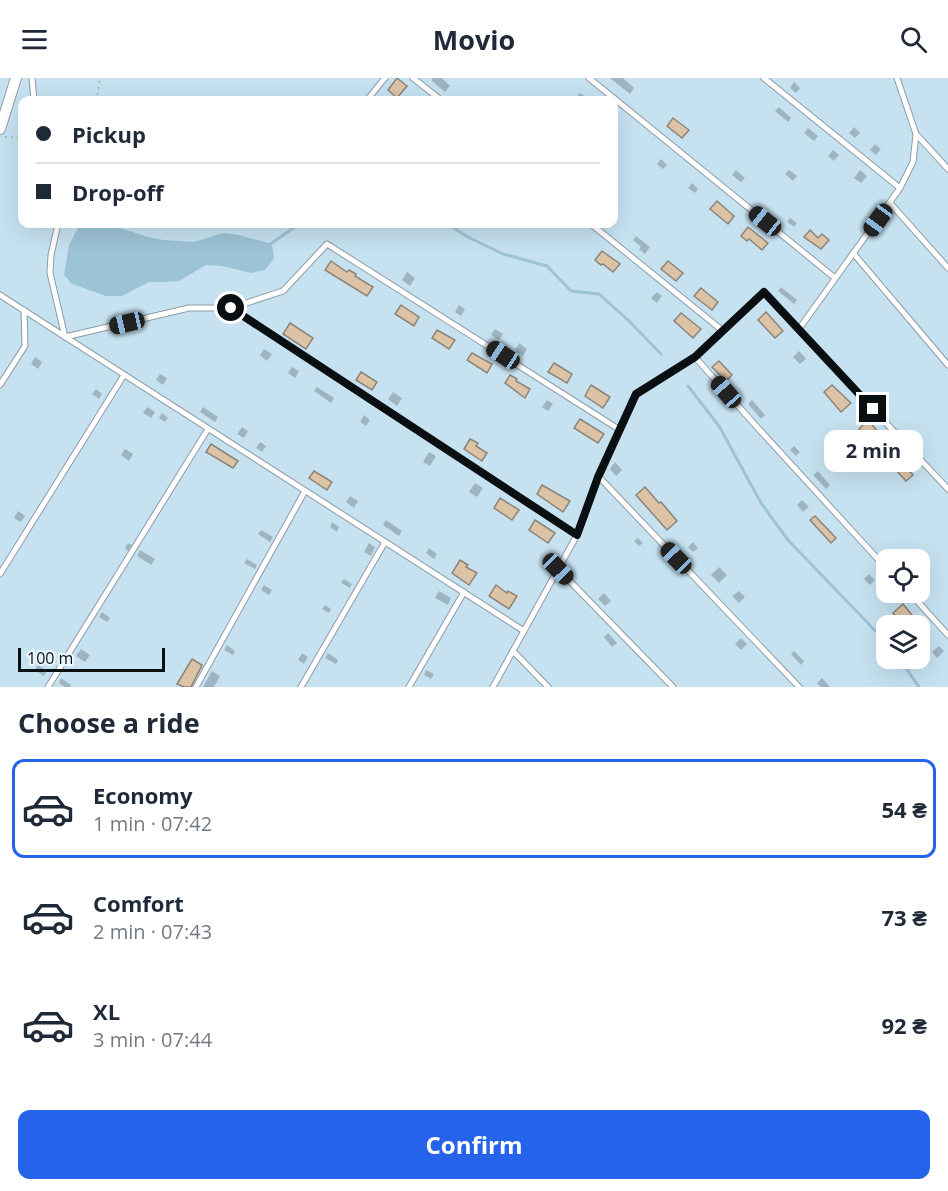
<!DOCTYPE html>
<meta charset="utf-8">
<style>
:root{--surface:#fff;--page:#f6f6f7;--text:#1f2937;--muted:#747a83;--line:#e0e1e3;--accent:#2563eb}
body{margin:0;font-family:"Open Sans",sans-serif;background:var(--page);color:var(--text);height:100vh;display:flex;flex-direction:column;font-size:22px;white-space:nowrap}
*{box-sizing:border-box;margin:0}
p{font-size:20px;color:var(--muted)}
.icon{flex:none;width:33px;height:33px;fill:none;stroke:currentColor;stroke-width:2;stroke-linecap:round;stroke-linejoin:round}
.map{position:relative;height:609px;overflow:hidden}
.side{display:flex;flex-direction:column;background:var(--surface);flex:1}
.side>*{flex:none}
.top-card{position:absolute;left:18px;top:18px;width:600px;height:132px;border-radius:12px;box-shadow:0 6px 24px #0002;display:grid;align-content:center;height:132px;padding:0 18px;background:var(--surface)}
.controls{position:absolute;left:876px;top:471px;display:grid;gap:12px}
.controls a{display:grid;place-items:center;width:54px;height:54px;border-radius:12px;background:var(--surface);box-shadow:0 6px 24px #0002;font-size:30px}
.scale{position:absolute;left:18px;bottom:15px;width:147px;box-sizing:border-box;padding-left:6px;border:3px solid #0a0f12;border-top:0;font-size:16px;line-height:21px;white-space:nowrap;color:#0a0f12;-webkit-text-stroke:4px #ecf8ff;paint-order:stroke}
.end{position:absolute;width:27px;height:27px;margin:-14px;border:8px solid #0a0f12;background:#fff;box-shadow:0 0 0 3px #fff}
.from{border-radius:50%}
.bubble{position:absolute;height:42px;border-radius:12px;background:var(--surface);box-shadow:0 6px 24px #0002;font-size:20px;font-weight:700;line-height:42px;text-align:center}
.car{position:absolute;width:18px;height:36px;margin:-18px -9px;border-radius:8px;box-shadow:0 0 4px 2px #0007;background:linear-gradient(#222 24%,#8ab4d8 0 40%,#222 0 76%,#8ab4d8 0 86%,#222 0)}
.top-card b{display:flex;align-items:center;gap:21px;height:57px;font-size:22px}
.top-card b+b{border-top:2px solid var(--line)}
.top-card i{width:15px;height:15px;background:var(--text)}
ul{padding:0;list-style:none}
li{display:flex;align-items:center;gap:18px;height:99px;margin:0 12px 9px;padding:0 6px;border:3px solid transparent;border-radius:12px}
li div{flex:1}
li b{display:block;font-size:22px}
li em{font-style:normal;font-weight:700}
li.active{border-color:var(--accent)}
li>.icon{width:54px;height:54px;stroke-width:1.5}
h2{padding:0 18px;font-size:27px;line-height:72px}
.cta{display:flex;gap:12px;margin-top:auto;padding:12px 18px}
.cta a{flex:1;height:69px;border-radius:12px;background:var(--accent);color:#fff;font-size:24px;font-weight:700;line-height:69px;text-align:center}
header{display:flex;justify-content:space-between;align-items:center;height:78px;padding:0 18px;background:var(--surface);font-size:27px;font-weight:700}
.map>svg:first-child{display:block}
.green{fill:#c6e2f1;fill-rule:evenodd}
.water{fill:#9dc3d6}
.shadow{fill:#0003}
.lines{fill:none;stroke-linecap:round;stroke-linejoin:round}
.stream{stroke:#9dc3d6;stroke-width:3}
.building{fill:#dcc3a6;stroke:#8d8478;stroke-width:1.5}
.lane-casing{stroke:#8e9ca4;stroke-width:7}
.street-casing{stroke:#8e9ca4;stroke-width:12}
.path{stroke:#97a1a6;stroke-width:1.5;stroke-dasharray:1.5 4.5;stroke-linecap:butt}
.lane{stroke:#fff;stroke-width:5}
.street{stroke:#fff;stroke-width:10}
.route{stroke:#0a0f12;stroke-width:8}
</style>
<header><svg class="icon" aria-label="menu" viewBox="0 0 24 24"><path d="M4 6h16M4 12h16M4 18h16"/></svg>Movio<svg class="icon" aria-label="search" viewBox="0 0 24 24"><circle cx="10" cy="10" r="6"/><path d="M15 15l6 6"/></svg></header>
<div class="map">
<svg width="948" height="609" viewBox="0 0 948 609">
<rect width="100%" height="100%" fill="#ecf8ff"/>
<path class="green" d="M0 0H948V609H0ZM22 22H614V146H22ZM886 482H920V514H886ZM886 548H920V580H886Z"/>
<path class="water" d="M80 146H108L148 159 163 162 194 164 223 155 239 157 272 166 274 180 265 192 251 195 222 188 206 187 179 203 164 204H149L122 218H106L72 206 64 197 69 167Z"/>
<g class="shadow">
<path d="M433 0H442L450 8 445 14 431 2Z"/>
<path d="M610 0H623L634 10 630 16Z"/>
<path d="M794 4 800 10 796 15 790 10Z"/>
<path d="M580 15 590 22H574Z"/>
<path d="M779 29 791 40 788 44 775 33Z"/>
<path d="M854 49 860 55 855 60 849 55Z"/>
<path d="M808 50 818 58 814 63 804 55Z"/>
<path d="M875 66 881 71 876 77 870 72Z"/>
<path d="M833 72 839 77 834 83 828 78Z"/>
<path d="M661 81 667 87 663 91 657 86Z"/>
<path d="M736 92 745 100 741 104 732 97Z"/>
<path d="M789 92 797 98 793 103 785 96Z"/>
<path d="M860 92 867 98 861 105 854 100Z"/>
<path d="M692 105 698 111 695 115 688 110Z"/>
<path d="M790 140 797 145 794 149 787 144Z"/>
<path d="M614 141 616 144 613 149 608 146H614Z"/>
<path d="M636 158 650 169 645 176 639 171 641 169 633 162Z"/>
<path d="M407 194 415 200 410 208 402 202Z"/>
<path d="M781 209 797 222 794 226 778 213Z"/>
<path d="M657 214 662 218 657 225 651 220Z"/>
<path d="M459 227 465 231 461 238 455 234Z"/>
<path d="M495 251 503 256 499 262 491 257Z"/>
<path d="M519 265 527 271 523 278 515 272Z"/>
<path d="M264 271 272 276 267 283 260 277Z"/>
<path d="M799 273 806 281 800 286 793 279Z"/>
<path d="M35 279 42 284 38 291 31 286Z"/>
<path d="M292 289 299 293 295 300 288 295Z"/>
<path d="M160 296 167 300 163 307 156 302Z"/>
<path d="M317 309 334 320 331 325 314 313Z"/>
<path d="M96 311 102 316 99 321 92 316Z"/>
<path d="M393 314 402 320 397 328 388 321Z"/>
<path d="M547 322 553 326 548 333 542 329Z"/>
<path d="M752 322 765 337 761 341 748 326Z"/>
<path d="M147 329 155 334 151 340 143 335Z"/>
<path d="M203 329 218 339 215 344 200 334Z"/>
<path d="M162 335 168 340 165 344 159 340Z"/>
<path d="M364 337 370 342 366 348 360 344Z"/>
<path d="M242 349 248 353 244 360 237 356Z"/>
<path d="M260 364 266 368 262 374 256 370Z"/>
<path d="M794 368 800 374 796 378 790 372Z"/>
<path d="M125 371 133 376 129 383 121 377Z"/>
<path d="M429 374 436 378 430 388 423 384Z"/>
<path d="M615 384 622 392 616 398 610 391Z"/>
<path d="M818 393 830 407 826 411 813 397Z"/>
<path d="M475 405 483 410 477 419 469 414Z"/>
<path d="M350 418 358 423 354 430 346 424Z"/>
<path d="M802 422 809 429 803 434 797 427Z"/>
<path d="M18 433 25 438 21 444 14 440Z"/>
<path d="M386 442 402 453 399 458 383 447Z"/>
<path d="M332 444 339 449 337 454 330 449Z"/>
<path d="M261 452 273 459 270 464 258 456Z"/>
<path d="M638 460 643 465 639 468 634 463Z"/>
<path d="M693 464 698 470 693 474 688 469Z"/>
<path d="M128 465 132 467 128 473 125 470Z"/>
<path d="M369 465 375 469 371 478 364 474Z"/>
<path d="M429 470 437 476 434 481 426 475Z"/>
<path d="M140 472 155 481 151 487 137 478Z"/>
<path d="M247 481 257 487 255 491 244 485Z"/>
<path d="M719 489 727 497 719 505 711 497Z"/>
<path d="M869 496 875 502 870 507 864 501Z"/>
<path d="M344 501 352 506 350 510 341 505Z"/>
<path d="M264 507 272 512 269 517 261 512Z"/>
<path d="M439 513 451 520 448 527 435 520Z"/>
<path d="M739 513 745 519 739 525 732 518Z"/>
<path d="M604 515 611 523 605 528 598 521Z"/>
<path d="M325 527 331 531 329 535 322 531Z"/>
<path d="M102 534 110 540 107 544 99 539Z"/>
<path d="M608 555 617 565 612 569 604 559Z"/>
<path d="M741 560 747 566 741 572 735 566Z"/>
<path d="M227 567 235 573 233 577 224 572Z"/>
<path d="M939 568 944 573 937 580 932 574Z"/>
<path d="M81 571 90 577 85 584 76 578Z"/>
<path d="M794 573 804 583 801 587 791 576Z"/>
<path d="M302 575 308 579 304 586 298 582Z"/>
<path d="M328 575 338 582 336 586 325 580Z"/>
<path d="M192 583 202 589 193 607 189 605 187 609H185Z"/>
<path d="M38 587 47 593 44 598 35 592Z"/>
<path d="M426 592 434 596 431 601 424 597Z"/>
<path d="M212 593 220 598 214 609H203Z"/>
<path d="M61 600 71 607 70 609H65L59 605Z"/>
<path d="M822 600 823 601 830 609H821L817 605Z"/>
</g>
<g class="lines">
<g class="stream">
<path d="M447 146 468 159 503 176 547 188 571 213 599 216 629 243 661 276"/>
<path d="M269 167 299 146"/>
<path d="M688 308 719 348 761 425 788 462 886 564"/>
<path d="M899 580 919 609"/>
</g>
</g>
<g class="building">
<path d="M397 0 407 8 397 20 388 12Z"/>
<path d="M673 40 689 52 682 60 667 48Z"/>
<path d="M717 123 734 138 728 146 710 131Z"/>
<path d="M748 149 768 165 762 172 749 161 747 163 741 158Z"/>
<path d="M810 152 818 160 822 156 829 162 821 171 804 159Z"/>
<path d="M602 173 620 186 613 194 603 186 601 187 595 182Z"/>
<path d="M331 183 347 194 349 192 356 196 355 198 373 209 367 218 325 192Z"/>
<path d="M668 183 683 195 676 203 661 191Z"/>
<path d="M701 210 718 224 712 232 694 218Z"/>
<path d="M401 227 419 239 414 248 395 236Z"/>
<path d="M766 234 783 253 775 260 758 242Z"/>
<path d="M681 235 701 251 693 260 674 243Z"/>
<path d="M290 245 313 260 306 271 283 256Z"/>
<path d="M437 252 455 262 449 271 432 260Z"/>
<path d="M472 275 492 286 487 295 467 282Z"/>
<path d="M719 283 732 297 726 303 712 289Z"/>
<path d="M554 285 572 296 567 305 548 294Z"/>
<path d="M361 294 377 304 372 312 356 302Z"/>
<path d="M510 297 517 301 516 303 530 311 525 320 505 305Z"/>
<path d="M591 307 610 319 603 330 585 318Z"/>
<path d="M832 307 851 325 841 334 824 314Z"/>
<path d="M580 341 604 356 598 365 574 350Z"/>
<path d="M868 342 883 360 874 368 859 351Z"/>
<path d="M470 361 478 365 476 368 487 375 482 383 464 371Z"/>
<path d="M211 366 238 383 233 390 206 374Z"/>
<path d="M902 381 908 387 906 389 913 397 906 403 893 389Z"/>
<path d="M314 393 332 404 327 412 309 400Z"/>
<path d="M542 407 570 423 563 434 537 416Z"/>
<path d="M645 409 659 425 661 424 677 443 667 452 636 417Z"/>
<path d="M500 420 519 432 512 442 494 430Z"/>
<path d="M815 438 836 460 831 465 810 442Z"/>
<path d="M535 442 555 455 548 465 529 452Z"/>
<path d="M460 482 468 487 466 489 477 495 469 507 452 495Z"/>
<path d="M496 507 507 515 508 513 517 518 509 531 489 518Z"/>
<path d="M903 526 916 542 911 548H905L893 535Z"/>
<path d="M192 581 202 587 191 609H184L177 606Z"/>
</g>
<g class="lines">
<g class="lane-casing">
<g id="lane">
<path d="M32 0 34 22"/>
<path d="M413 0 441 22"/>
<path d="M589 0 835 200"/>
<path d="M764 0 900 110"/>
<path d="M897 0 916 56 948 91"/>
<path d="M367 22 385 0"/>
<path d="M890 125 948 190"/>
<path d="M58 146 51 177 50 195 65 259 189 230H231L283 213 327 166 620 352"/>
<path d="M591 146 723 253"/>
<path d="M853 175 948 287"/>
<path d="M0 217 524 553"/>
<path d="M231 230 577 457"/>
<path d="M799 251 900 110 913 84 916 56"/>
<path d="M695 279 756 348 886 490"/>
<path d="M0 307 25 268 24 232"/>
<path d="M599 399 799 609"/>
<path d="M558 491 673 609"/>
<path d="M0 496 124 297"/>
<path d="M909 514 948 557"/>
<path d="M513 573 548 609"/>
<path d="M48 609 208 351"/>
<path d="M196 609 305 413"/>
<path d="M301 609 385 464"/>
<path d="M409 609 464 514"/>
<path d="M493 609 577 457 599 399 636 317 695 279 764 215 948 411"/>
</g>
</g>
<g class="street-casing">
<path id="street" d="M0 51 16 0"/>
</g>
<g class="path">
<path d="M95 22 97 18 100 0"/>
<path d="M5 59 22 60"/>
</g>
<use href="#lane" class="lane"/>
<use href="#street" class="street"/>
</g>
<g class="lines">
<path class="route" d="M231 230 577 457 598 399 636 316 695 279 764 214 873 331"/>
</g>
</svg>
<div class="controls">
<a><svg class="icon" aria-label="locate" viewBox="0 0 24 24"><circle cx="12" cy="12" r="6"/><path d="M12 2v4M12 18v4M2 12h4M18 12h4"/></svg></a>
<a><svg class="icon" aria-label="layers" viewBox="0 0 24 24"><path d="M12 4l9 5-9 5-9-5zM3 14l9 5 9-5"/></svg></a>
</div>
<div class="scale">100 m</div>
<i class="end from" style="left:231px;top:230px"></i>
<i class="end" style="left:873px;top:331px"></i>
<div class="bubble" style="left:824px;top:352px;width:99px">2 min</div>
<i class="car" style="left:878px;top:142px;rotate:216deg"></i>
<i class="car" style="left:765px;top:143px;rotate:309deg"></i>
<i class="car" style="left:127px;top:245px;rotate:257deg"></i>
<i class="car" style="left:503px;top:277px;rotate:303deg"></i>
<i class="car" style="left:726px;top:314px;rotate:319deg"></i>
<i class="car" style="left:676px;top:480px;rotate:316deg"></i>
<i class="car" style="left:558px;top:491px;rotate:136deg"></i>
<div class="top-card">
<b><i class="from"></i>Pickup</b>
<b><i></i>Drop-off</b>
</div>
</div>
<section class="side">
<h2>Choose a ride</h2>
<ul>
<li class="active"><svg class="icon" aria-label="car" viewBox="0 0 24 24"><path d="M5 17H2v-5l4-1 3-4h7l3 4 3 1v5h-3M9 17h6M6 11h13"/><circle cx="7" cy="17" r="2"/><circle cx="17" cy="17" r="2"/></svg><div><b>Economy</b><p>1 min · 07:42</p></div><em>54 ₴</em></li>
<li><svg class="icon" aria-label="car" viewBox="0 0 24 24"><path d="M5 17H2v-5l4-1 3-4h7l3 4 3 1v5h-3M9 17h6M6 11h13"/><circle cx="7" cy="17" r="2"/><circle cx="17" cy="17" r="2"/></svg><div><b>Comfort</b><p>2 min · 07:43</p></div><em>73 ₴</em></li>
<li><svg class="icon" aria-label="car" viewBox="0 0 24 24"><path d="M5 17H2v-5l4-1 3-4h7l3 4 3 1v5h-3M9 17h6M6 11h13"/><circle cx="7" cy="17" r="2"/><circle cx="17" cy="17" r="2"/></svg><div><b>XL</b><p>3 min · 07:44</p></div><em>92 ₴</em></li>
</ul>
<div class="cta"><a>Confirm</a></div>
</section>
